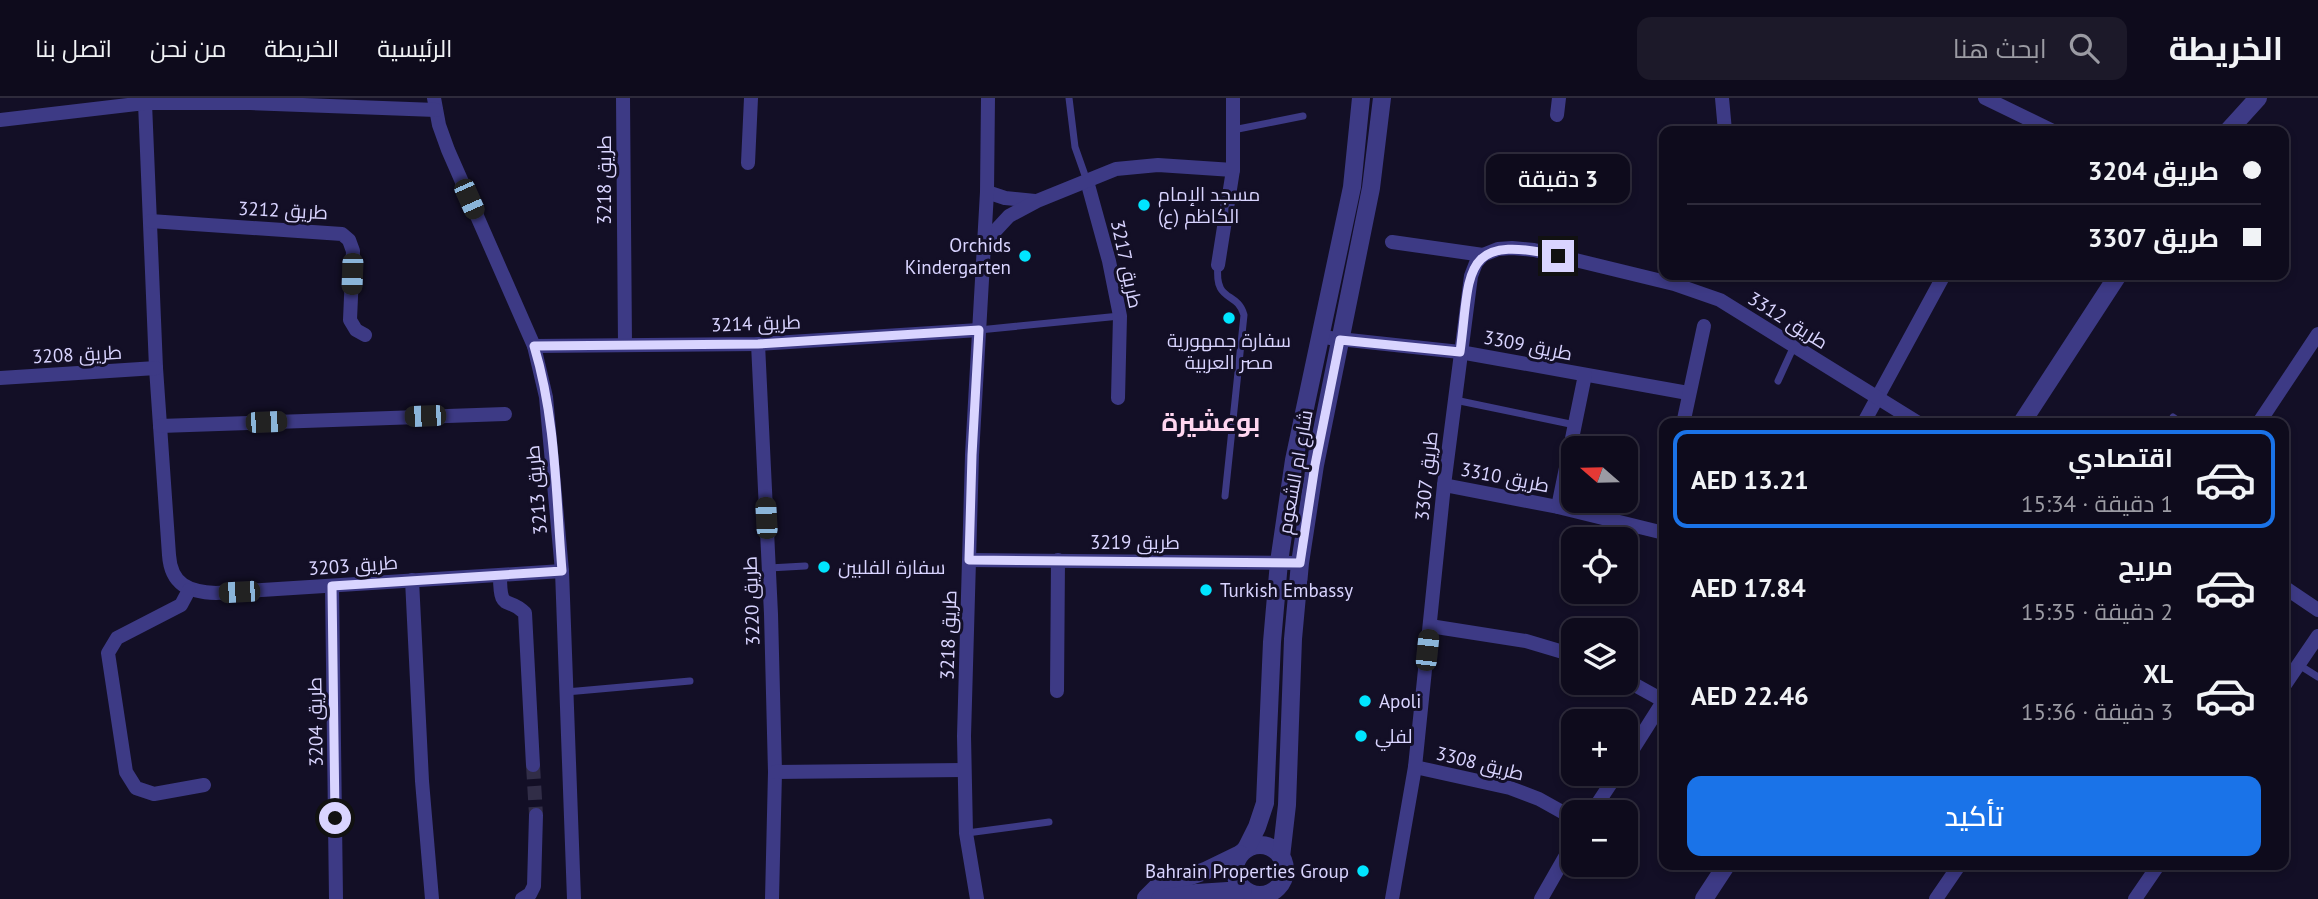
<!DOCTYPE html>
<html lang="ar">
<meta charset="utf-8">
<style>
:root{--surface:#0e0b1c;--page:#1c1929;--text:#f1f3f6;--muted:#9b9ba3;--line:#2e2b3b;--accent:#1a73e8}
body{margin:0;font-family:"PT Sans",Cairo,sans-serif;background:var(--page);color:var(--text);direction:rtl;height:100vh;display:flex;flex-direction:column;font-size:26px;white-space:nowrap}
*{box-sizing:border-box;margin:0}
p{font-size:23px;color:var(--muted)}
.icon{flex:none;width:38px;height:38px;fill:none;stroke:currentColor;stroke-width:2;stroke-linecap:round;stroke-linejoin:round}
.map{position:relative;flex:1;overflow:hidden;direction:ltr}
.panel{position:absolute;left:1659px;top:320px;width:630px;height:452px;display:flex;flex-direction:column;background:var(--surface);border-radius:14px;box-shadow:0 4px 10px #0003,0 0 0 2px var(--line);direction:rtl}
.panel>*{flex:none}
.hud{position:absolute;left:1659px;top:28px;width:630px;height:154px;border-radius:14px;box-shadow:0 4px 10px #0003,0 0 0 2px var(--line);direction:rtl;display:grid;align-content:center;height:154px;padding:0 28px;background:var(--surface)}
.needle{width:46px;rotate:290deg}
.controls{position:absolute;left:1561px;top:338px;display:grid;gap:14px}
.controls a{display:grid;place-items:center;width:77px;height:77px;border-radius:14px;background:var(--surface);box-shadow:0 4px 10px #0003,0 0 0 2px var(--line);font-size:35px}
.end{position:absolute;width:32px;height:32px;margin:-16px;border:9px solid #d9d4ff;background:#111;box-shadow:0 0 0 4px #111}
.from{border-radius:50%}
.bubble{position:absolute;height:49px;border-radius:14px;background:var(--surface);box-shadow:0 4px 10px #0003,0 0 0 2px var(--line);font-size:23px;font-weight:600;line-height:49px;text-align:center;direction:rtl}
.car{position:absolute;width:21px;height:42px;margin:-21px -10px;border-radius:9px;box-shadow:0 0 5px 2px #0007;background:linear-gradient(#222 24%,#8ab4d8 0 40%,#222 0 76%,#8ab4d8 0 86%,#222 0)}
.hud b{display:flex;align-items:center;gap:24px;height:66px;font-size:26px}
.hud b+b{border-top:2px solid var(--line)}
.hud i{width:18px;height:18px;background:var(--text)}
ul{padding:12px 0 0;list-style:none}
li{display:flex;align-items:center;gap:21px;height:98px;margin:0 14px 10px;padding:0 14px;border:4px solid transparent;border-radius:14px}
li div{flex:1}
li b{display:block;font-size:26px}
li em{font-style:normal;font-weight:600}
li.selected{border-color:var(--accent)}
li>.icon{width:63px;height:63px;stroke-width:1.5}
.cta{display:flex;gap:14px;margin-top:auto;padding:14px 28px}
.cta a{flex:1;height:80px;border-radius:14px;background:var(--accent);color:#fff;font-size:28px;font-weight:600;line-height:80px;text-align:center}
header{display:flex;align-items:center;gap:42px;box-sizing:border-box;height:98px;padding:0 35px;background:var(--surface);border-bottom:2px solid var(--line)}
header strong{font-size:33px}
nav{display:flex;gap:38px;margin-inline-start:auto;font-size:24px}
.search{width:490px;height:63px;background:var(--page);display:flex;align-items:center;gap:18px;box-sizing:border-box;padding:0 24px;border-radius:14px;color:var(--muted);font-size:26px}
.map>svg:first-child{display:block}
.lines{fill:none;stroke-linecap:round;stroke-linejoin:round}
.minor-tunnel{stroke:#312d47;stroke-width:14;stroke-dasharray:14 7;stroke-linecap:butt}
.service{stroke:#3d3a85;stroke-width:7}
.minor{stroke:#3d3a85;stroke-width:14}
.tertiary{stroke:#3d3a85;stroke-width:18}
.route{stroke:#d9d4ff;stroke-width:9}
.poi-dot{fill:#00e5ff;stroke:#130f26;stroke-width:2.5}
.labels{text-anchor:middle;dominant-baseline:central;stroke-width:6;stroke-linejoin:round;paint-order:stroke}
.street-label{font-size:19px;fill:#d9d4ff;stroke:#130f26}
.poi-label{font-size:19px;fill:#d9d4ff;stroke:#130f26;text-anchor:start}
.district-label{font-size:26px;font-weight:bold;fill:#ffd6f0;stroke:#130f26}
</style>
<header>
<strong>الخريطة</strong>
<div class="search"><svg class="icon" aria-label="search" viewBox="0 0 24 24"><circle cx="10" cy="10" r="6"/><path d="M15 15l6 6"/></svg>ابحث هنا</div>
<nav><a>الرئيسية</a><a>الخريطة</a><a>من نحن</a><a>اتصل بنا</a></nav>
</header>
<div class="map">
<svg width="2318" height="801" viewBox="0 0 2318 801">
<rect width="100%" height="100%" fill="#130f26"/>
<g class="lines">
<path class="minor-tunnel" d="M533 667 536 717"/>
<g class="service">
<path d="M1069 0 1075 49 1087 83"/>
<path d="M1233 32 1303 18"/>
<path d="M1218 167C1214 206 1237 192 1244 217L1225 398"/>
<path d="M979 232 1120 218"/>
<path d="M1778 283 1794 248"/>
<path d="M1455 302 1575 327"/>
<path d="M2173 319 2183 326"/>
<path d="M769 470 805 468"/>
<path d="M2299 567 2318 579"/>
<path d="M566 594 690 583"/>
<path d="M967 735 1049 724"/>
</g>
<g class="minor">
<path d="M434 0 439 27 448 52 534 248 546 299 562 473 574 801"/>
<path d="M623 0 625 247"/>
<path d="M1722 0 1725 33"/>
<path d="M1985 0 2053 33"/>
<path d="M145 5 156 270 169 457C171 487 189 494 216 495L562 473"/>
<path d="M1557 17 1559 0"/>
<path d="M0 22 145 5H250L436 12"/>
<path d="M748 65 751 0"/>
<path d="M1087 83 1109 163 1120 218 1118 300"/>
<path d="M987 94 1005 100 1035 103"/>
<path d="M150 123 342 136 349 142 353 153 350 222 356 232 365 237"/>
<path d="M1392 144 1483 157"/>
<path d="M983 146 1009 118 1037 103 1116 71 1158 67 1233 72"/>
<path d="M1218 167 1233 72V0"/>
<path d="M1330 240 1460 254 1688 295"/>
<path d="M758 246 771 516 775 674 772 801"/>
<path d="M534 248 758 246 979 232"/>
<path d="M0 280 156 270"/>
<path d="M1683 326 1704 228"/>
<path d="M1863 326 1944 177"/>
<path d="M2258 326 2318 236"/>
<path d="M160 328 505 316"/>
<path d="M1444 387 1558 409 1664 435"/>
<path d="M1558 409 1585 277"/>
<path d="M969 462 1300 465"/>
<path d="M500 477C500 516 507 497 525 515L533 667"/>
<path d="M412 482 422 683 432 801"/>
<path d="M332 488 336 801"/>
<path d="M2284 489 2318 512"/>
<path d="M189 492 181 507 117 540 108 555 126 674 136 690 154 696 204 687"/>
<path d="M1430 528 1526 543 1573 557"/>
<path d="M1626 582 1664 603"/>
<path d="M2284 588 2318 538"/>
<path d="M1057 593 1058 462"/>
<path d="M1626 662 1664 602"/>
<path d="M1415 669 1510 690 1539 701 1573 720"/>
<path d="M775 674 963 672"/>
<path d="M1592 714 1617 676"/>
<path d="M522 801 530 796 534 788 536 717"/>
<path d="M977 801 966 735 964 638 972 357 987 94 988 0"/>
<path d="M1392 801 1415 669 1444 387 1471 178 1476 165 1483 157 1498 151 1512 150 1534 152 1674 186 1720 202 1920 326"/>
<path d="M1541 801 1573 745"/>
<path d="M1936 801 1960 766"/>
<path d="M2135 801 2159 766"/>
</g>
<g class="tertiary">
<path d="M2228 33 2258 0"/>
<path d="M2021 326 2118 177"/>
<circle cx="1260" cy="772" r="25"/>
<path d="M1246 751 1257 729 1265 705 1272 544 1279 464 1294 362 1352 89 1361 0"/>
<path d="M1281 759 1287 707 1293 541 1300 465 1315 367 1371 90 1382 0"/>
<path d="M1146 800 1156 790 1205 773 1240 756"/>
<path d="M1160 801 1197 795 1243 792"/>
<path d="M1704 801 1727 766"/>
</g>
</g>
<g class="lines">
<path class="route" d="M335 720 332 488 562 473C556 399 556 320 534 248L758 246 979 232 972 357 969 462 1300 465 1315 367 1340 242 1460 254C1471 175 1459 134 1558 158"/>
</g>
<g class="poi-dot">
<circle cx="1144" cy="107" r="7"/>
<circle cx="1025" cy="158" r="7"/>
<circle cx="1229" cy="220" r="7"/>
<circle cx="824" cy="469" r="7"/>
<circle cx="1206" cy="492" r="7"/>
<circle cx="1365" cy="603" r="7"/>
<circle cx="1361" cy="638" r="7"/>
<circle cx="1363" cy="773" r="7"/>
</g>
<g class="labels">
<g class="street-label">
<text transform="translate(604 82) rotate(-90)">طريق 3218</text>
<text transform="translate(283 112) rotate(3)">طريق 3212</text>
<text transform="translate(1127 166) rotate(78)">طريق 3217</text>
<text transform="translate(1788 222) rotate(32)">طريق 3312</text>
<text transform="translate(756 225) rotate(-2)">طريق 3214</text>
<text transform="translate(1528 247) rotate(11)">طريق 3309</text>
<text transform="translate(77 256) rotate(-3)">طريق 3208</text>
<text transform="translate(1295 374) rotate(-80)">شارع ام الشعوم</text>
<text transform="translate(1426 378) rotate(-84)">طريق 3307</text>
<text transform="translate(1505 379) rotate(11)">طريق 3310</text>
<text transform="translate(536 392) rotate(-95)">طريق 3213</text>
<text x="1135" y="444">طريق 3219</text>
<text transform="translate(353 467) rotate(-4)">طريق 3203</text>
<text transform="translate(751 503) rotate(-92)">طريق 3220</text>
<text transform="translate(948 537) rotate(-88)">طريق 3218</text>
<text transform="translate(315 624) rotate(-91)">طريق 3204</text>
<text transform="translate(1480 665) rotate(14)">طريق 3308</text>
</g>
<g class="poi-label">
<text x="1158" y="96">مسجد الإمام<tspan x="1158" dy="22">الكاظم (ع)</tspan></text>
<text x="1011" y="147" text-anchor="end">Orchids<tspan x="1011" dy="22">Kindergarten</tspan></text>
<text x="1229" y="242" text-anchor="middle">سفارة جمهورية<tspan x="1229" dy="22">مصر العربية</tspan></text>
<text x="838" y="469">سفارة الفلبين</text>
<text x="1220" y="492">Turkish Embassy</text>
<text x="1379" y="603">Apoli</text>
<text x="1375" y="638">لفلي</text>
<text x="1349" y="773" text-anchor="end">Bahrain Properties Group</text>
</g>
<g class="district-label">
<text x="1211" y="323">بوعشيرة</text>
</g>
</g>
</svg>
<div class="controls">
<a><svg class="needle" viewBox="-14 -14 28 28"><path d="M0-13l5 13h-10z" fill="#e53935"/><path d="M0 13l5-13h-10z" fill="#9b9ba3"/></svg></a>
<a><svg class="icon" aria-label="locate" viewBox="0 0 24 24"><circle cx="12" cy="12" r="6"/><path d="M12 2v4M12 18v4M2 12h4M18 12h4"/></svg></a>
<a><svg class="icon" aria-label="layers" viewBox="0 0 24 24"><path d="M12 4l9 5-9 5-9-5zM3 14l9 5 9-5"/></svg></a>
<a>+</a>
<a>−</a>
</div>
<i class="end from" style="left:335px;top:720px"></i>
<i class="end" style="left:1558px;top:158px"></i>
<div class="bubble" style="left:1486px;top:56px;width:144px">3 دقيقة</div>
<i class="car" style="left:469px;top:101px;rotate:156deg"></i>
<i class="car" style="left:352px;top:176px;rotate:182deg"></i>
<i class="car" style="left:425px;top:318px;rotate:268deg"></i>
<i class="car" style="left:266px;top:324px;rotate:88deg"></i>
<i class="car" style="left:766px;top:420px;rotate:357deg"></i>
<i class="car" style="left:239px;top:494px;rotate:267deg"></i>
<i class="car" style="left:1427px;top:552px;rotate:6deg"></i>
<div class="hud">
<b><i class="from"></i>طريق 3204</b>
<b><i></i>طريق 3307</b>
</div>
<section class="panel">
<ul>
<li class="selected"><svg class="icon" aria-label="car" viewBox="0 0 24 24"><path d="M5 17H2v-5l4-1 3-4h7l3 4 3 1v5h-3M9 17h6M6 11h13"/><circle cx="7" cy="17" r="2"/><circle cx="17" cy="17" r="2"/></svg><div><b>اقتصادي</b><p>1 دقيقة · 15:34</p></div><em>AED 13.21</em></li>
<li><svg class="icon" aria-label="car" viewBox="0 0 24 24"><path d="M5 17H2v-5l4-1 3-4h7l3 4 3 1v5h-3M9 17h6M6 11h13"/><circle cx="7" cy="17" r="2"/><circle cx="17" cy="17" r="2"/></svg><div><b>مريح</b><p>2 دقيقة · 15:35</p></div><em>AED 17.84</em></li>
<li><svg class="icon" aria-label="car" viewBox="0 0 24 24"><path d="M5 17H2v-5l4-1 3-4h7l3 4 3 1v5h-3M9 17h6M6 11h13"/><circle cx="7" cy="17" r="2"/><circle cx="17" cy="17" r="2"/></svg><div><b>XL</b><p>3 دقيقة · 15:36</p></div><em>AED 22.46</em></li>
</ul>
<div class="cta"><a>تأكيد</a></div>
</section>
</div>
